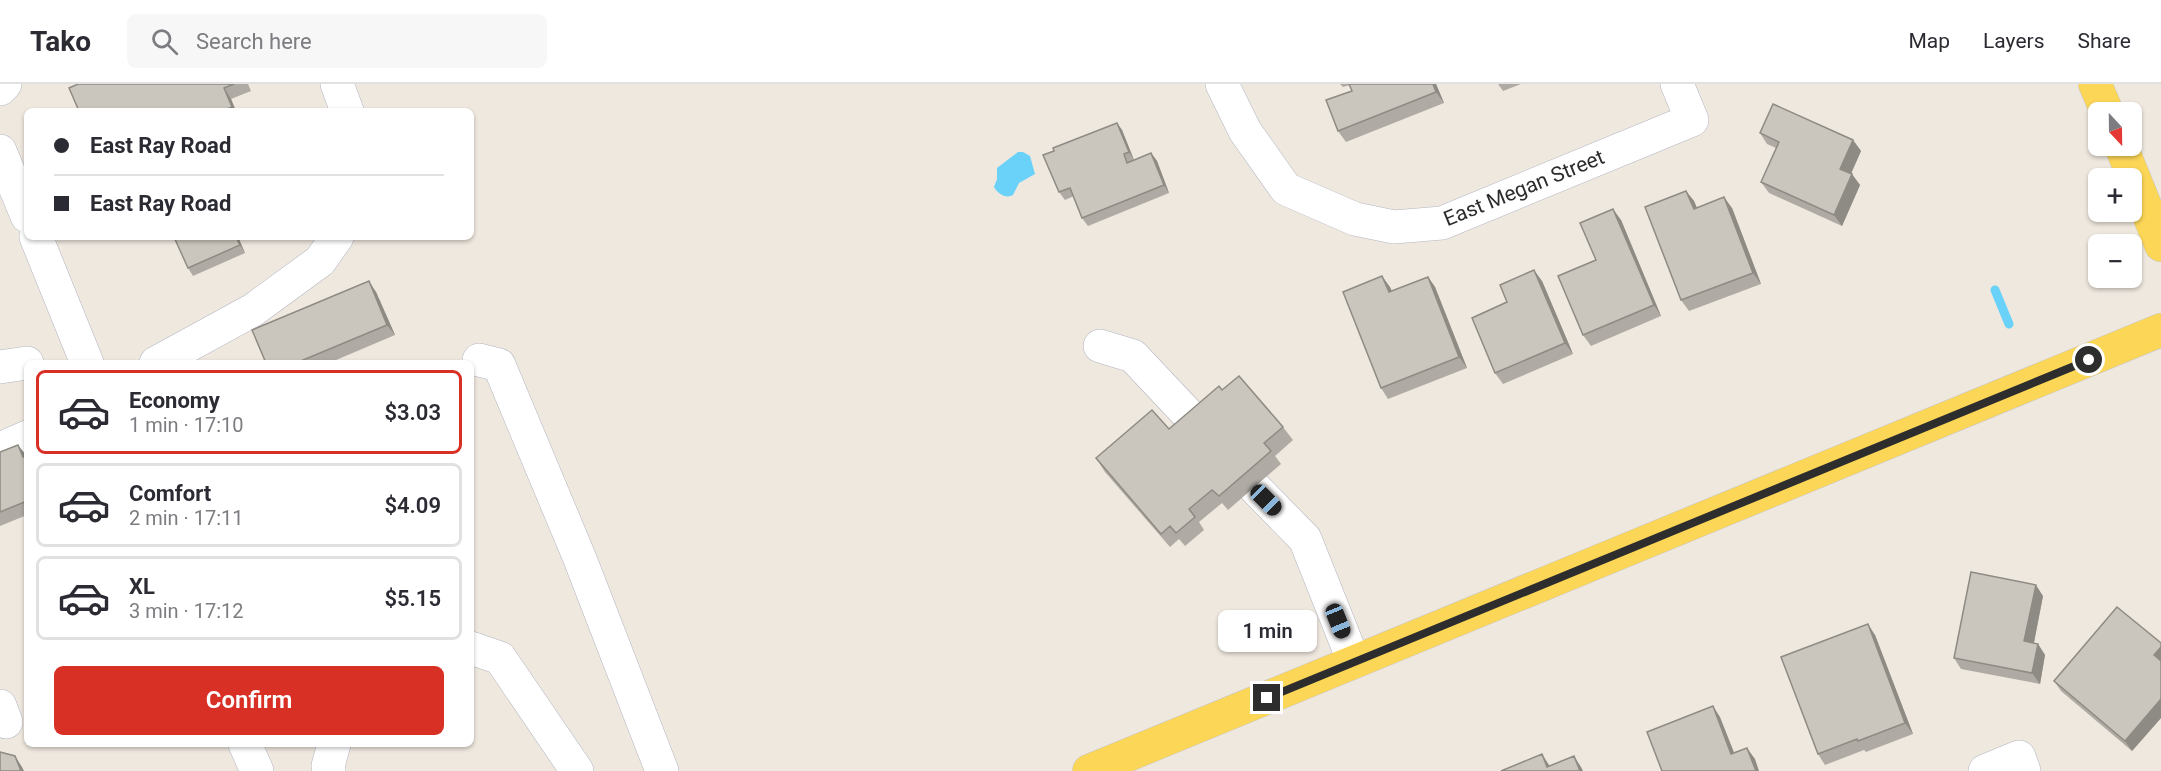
<!DOCTYPE html>
<meta charset="utf-8">
<style>
:root{--surface:#fff;--page:#f7f7f7;--text:#2b2b33;--muted:#7c7c81;--line:#e1e1e2;--accent:#d93025}
body{margin:0;font-family:Roboto,sans-serif;background:var(--page);color:var(--text);height:100vh;display:flex;flex-direction:column;font-size:22px;white-space:nowrap}
*{box-sizing:border-box;margin:0}
p{font-size:20px;color:var(--muted)}
.icon{flex:none;width:33px;height:33px;fill:none;stroke:currentColor;stroke-width:2;stroke-linecap:round;stroke-linejoin:round}
.map{position:relative;flex:1;overflow:hidden}
.sheet{position:absolute;left:24px;top:276px;width:450px;height:387px;display:flex;flex-direction:column;background:var(--surface);border-radius:9px;box-shadow:0 2px 4px #0004}
.sheet>*{flex:none}
.hud{position:absolute;left:24px;top:24px;width:450px;height:132px;border-radius:9px;box-shadow:0 2px 4px #0004;display:grid;align-content:center;height:132px;padding:0 30px;background:var(--surface)}
.needle{width:39px;rotate:158deg}
.tools{position:absolute;left:2088px;top:18px;display:grid;gap:12px}
.tools a{display:grid;place-items:center;width:54px;height:54px;border-radius:9px;background:var(--surface);box-shadow:0 2px 4px #0004;font-size:30px}
.end{position:absolute;width:27px;height:27px;margin:-14px;border:8px solid #2d2d2d;background:#fff;box-shadow:0 0 0 3px #fff}
.from{border-radius:50%}
.bubble{position:absolute;height:42px;border-radius:9px;background:var(--surface);box-shadow:0 2px 4px #0004;font-size:20px;font-weight:600;line-height:42px;text-align:center}
.car{position:absolute;width:18px;height:36px;margin:-18px -9px;border-radius:8px;box-shadow:0 0 4px 2px #0007;background:linear-gradient(#222 24%,#8ab4d8 0 40%,#222 0 76%,#8ab4d8 0 86%,#222 0)}
.hud b{display:flex;align-items:center;gap:21px;height:57px;font-size:22px}
.hud b+b{border-top:2px solid var(--line)}
.hud i{width:15px;height:15px;background:var(--text)}
ul{padding:10px 0 0;list-style:none}
li{display:flex;align-items:center;gap:18px;height:84px;margin:0 12px 9px;padding:0 18px;border:3px solid var(--line);border-radius:9px}
li div{flex:1}
li b{display:block;font-size:22px}
li em{font-style:normal;font-weight:600}
li.on{border-color:var(--accent)}
li>.icon{width:54px;height:54px;stroke-width:1.5}
.action{display:flex;gap:12px;margin-top:auto;padding:12px 30px}
.action a{flex:1;height:69px;border-radius:9px;background:var(--accent);color:#fff;font-size:24px;font-weight:600;line-height:69px;text-align:center}
header{display:flex;align-items:center;gap:36px;box-sizing:border-box;height:84px;padding:0 30px;background:var(--surface);border-bottom:2px solid var(--line)}
header strong{font-size:28px}
nav{display:flex;gap:33px;margin-inline-start:auto;font-size:21px}
.search{width:420px;height:54px;background:var(--page);display:flex;align-items:center;gap:15px;box-sizing:border-box;padding:0 21px;border-radius:9px;color:var(--muted);font-size:22px}
.map>svg:first-child{display:block}
.water{fill:#6ad2f9}
.lines{fill:none;stroke-linecap:round;stroke-linejoin:round}
.stream{stroke:#6ad2f9;stroke-width:9}
.minor-casing{stroke:#b3b5c1;stroke-width:34}
.major-casing{stroke:#c8c8c8;stroke-width:34}
.minor{stroke:#fff;stroke-width:33}
.major{stroke:#fcd657;stroke-width:33}
.wall{fill:#afaaa3}
.shaded-wall{fill:#8e8b84}
.building{fill:#cbc6bd;stroke:#8e8b84;stroke-width:1.5}
.route{stroke:#2d2d2d;stroke-width:8}
.labels{text-anchor:middle;dominant-baseline:central;stroke-width:4.5;stroke-linejoin:round;paint-order:stroke}
.street-label{font-size:21px;fill:#2d2d2d;stroke:#fff}
</style>
<header>
<strong>Tako</strong>
<div class="search"><svg class="icon" aria-label="search" viewBox="0 0 24 24"><circle cx="10" cy="10" r="6"/><path d="M15 15l6 6"/></svg>Search here</div>
<nav><a>Map</a><a>Layers</a><a>Share</a></nav>
</header>
<div class="map">
<svg width="2161" height="687" viewBox="0 0 2161 687">
<rect width="100%" height="100%" fill="#efe8df"/>
<path class="water" d="M1018 68H1023L1030 72 1035 90 1019 99 1013 111C1006 115 998 110 994 103L997 95V84Z"/>
<g class="lines">
<path class="stream" d="M1995 206 2009 240"/>
<g class="minor-casing">
<g id="minor">
<path d="M337 0 347 27"/>
<path d="M1222 0 1245 47 1286 105 1355 135 1394 143 1442 139 1692 36 1677 0"/>
<path d="M0 5 5 0"/>
<path d="M0 67 27 132"/>
<path d="M36 153 87 279"/>
<path d="M1100 262 1133 272 1198 341"/>
<path d="M479 276 499 281 580 475 662 687"/>
<path d="M156 279 253 226 320 177 337 153"/>
<path d="M0 283 27 279"/>
<path d="M0 365 27 353"/>
<path d="M1254 403 1305 455 1354 578"/>
<path d="M471 564 500 574 577 687"/>
<path d="M0 622 6 638"/>
<path d="M245 660 257 687"/>
<path d="M329 687 328 682 334 660"/>
<path d="M1985 687 2019 673 2024 687"/>
</g>
</g>
<g class="major-casing">
<g id="major">
<path d="M2095 0 2107 28"/>
<path d="M2121 62 2161 161"/>
<path d="M1089 687 2161 246"/>
</g>
</g>
<use href="#minor" class="minor"/>
<use href="#major" class="major"/>
</g>
<g class="wall">
<path d="M78 0H248L251 7 231 15 236 27H79Z"/>
<path d="M1340 0H1436L1444 19 1346 58 1338 47 1352 7 1350 1 1343 3Z"/>
<path d="M1498 0H1521L1503 7Z"/>
<path d="M1117 39 1122 46 1134 76 1151 69 1157 77 1169 109 1088 142 1082 134 1074 112 1065 116 1059 108 1054 67Z"/>
<path d="M1760 49 1853 56 1861 67 1851 90 1860 101 1842 142 1769 109 1761 98 1776 64 1767 60Z"/>
<path d="M1686 107 1694 117 1697 124H1732L1761 200 1689 227 1681 216Z"/>
<path d="M1621 136 1661 232 1591 262 1583 251 1596 176Z"/>
<path d="M238 153 245 169 193 192 188 184Z"/>
<path d="M1428 193 1435 203 1467 284 1388 315 1381 304 1390 203 1392 207Z"/>
<path d="M1542 197 1573 270 1503 300 1495 289 1507 218Z"/>
<path d="M376 208 395 251 329 279H266Z"/>
<path d="M1222 306 1283 343 1293 356 1275 372 1281 380 1228 426 1222 419 1199 438 1204 446 1185 462 1179 455 1170 463 1105 388 1096 374 1169 345Z"/>
<path d="M0 368 27 371V431L0 442Z"/>
<path d="M2043 512 2034 559 2038 560 2045 571 2040 600 1961 585 1954 574Z"/>
<path d="M1875 551 1913 650 1866 668 1864 666 1825 681 1818 670Z"/>
<path d="M2161 559V634L2132 667 2061 607 2054 597Z"/>
</g>
<g class="shaded-wall">
<path d="M1433 0H1436L1444 19 1436 8Z"/>
<path d="M224 4 231 15 236 27H235L232 23Z"/>
<path d="M1117 39 1122 46 1134 76 1129 68Z"/>
<path d="M1853 56 1861 67 1848 96 1840 85Z"/>
<path d="M1151 69 1157 77 1169 109 1164 101Z"/>
<path d="M1852 90 1860 101 1842 142 1834 131Z"/>
<path d="M1686 107 1694 117 1702 136 1694 125Z"/>
<path d="M1724 113 1732 124 1761 200 1753 189Z"/>
<path d="M1613 125 1621 136 1661 232 1654 221Z"/>
<path d="M236 153H238L245 169 240 161Z"/>
<path d="M1534 186 1542 197 1573 270 1565 259Z"/>
<path d="M1382 192 1390 203 1396 219 1389 208Z"/>
<path d="M1428 193 1435 203 1467 284 1459 273Z"/>
<path d="M369 197 376 208 395 251 387 241Z"/>
<path d="M18 361 26 371 23 373Z"/>
<path d="M2036 501 2043 512 2032 568 2024 557Z"/>
<path d="M1868 540 1875 551 1913 650 1905 639Z"/>
<path d="M2038 560 2045 571 2040 600 2032 589Z"/>
<path d="M2161 563V581L2154 571Z"/>
<path d="M2161 615V634L2132 667 2125 657Z"/>
<path d="M1713 622 1720 633 1739 681 1731 670Z"/>
<path d="M1747 664 1755 675 1759 687H1756Z"/>
<path d="M1542 670 1549 681 1552 687 1547 683Z"/>
<path d="M15 672 22 683 24 687H21Z"/>
<path d="M1574 672 1581 683 1583 687H1580Z"/>
</g>
<g class="building">
<path d="M78 0H234L224 4 232 23 222 27H79L69 4Z"/>
<path d="M1349 0H1433L1436 8 1338 47 1326 16 1352 7Z"/>
<path d="M1773 20 1853 56 1840 85 1852 90 1834 131 1761 98 1779 58 1760 49Z"/>
<path d="M1117 39 1129 68 1124 70 1127 79 1151 69 1164 101 1082 134 1070 104 1059 108 1043 71 1054 67 1053 64Z"/>
<path d="M1686 107 1694 125 1724 113 1753 189 1681 216 1645 123Z"/>
<path d="M1613 125 1654 221 1583 251 1558 192 1596 176 1580 139Z"/>
<path d="M174 153H236L240 161 188 184Z"/>
<path d="M1534 186 1565 259 1495 289 1472 234 1507 218 1500 201Z"/>
<path d="M1382 192 1389 208 1428 193 1459 273 1381 304 1343 208Z"/>
<path d="M369 197 387 241 296 279H266L252 246Z"/>
<path d="M1239 292 1283 343 1264 359 1271 367 1219 412 1212 406 1189 425 1195 433 1176 449 1170 442 1161 450 1096 374 1152 326 1169 345 1219 302 1222 306Z"/>
<path d="M18 361 23 373 27 371V417L0 428V368Z"/>
<path d="M1971 488 2036 501 2024 557 2038 560 2032 589 1954 574Z"/>
<path d="M2117 523 2161 559V563L2154 571 2161 577V615L2125 657 2054 597Z"/>
<path d="M1868 540 1905 639 1858 657 1857 655 1818 670 1781 573Z"/>
<path d="M1713 622 1731 670 1747 664 1756 687H1662L1647 648Z"/>
<path d="M0 668 15 672 21 687H0Z"/>
<path d="M1542 670 1547 683 1574 672 1580 687H1501Z"/>
</g>
<g class="lines">
<path class="route" d="M1267 614 2089 276"/>
</g>
<g class="labels">
<g class="street-label">
<text transform="translate(1524 104) rotate(-22)">East Megan Street</text>
</g>
</g>
</svg>
<div class="tools">
<a><svg class="needle" viewBox="-14 -14 28 28"><path d="M0-13l5 13h-10z" fill="#e53935"/><path d="M0 13l5-13h-10z" fill="#7c7c81"/></svg></a>
<a>+</a>
<a>−</a>
</div>
<i class="end from" style="left:2089px;top:276px"></i>
<i class="end" style="left:1267px;top:614px"></i>
<div class="bubble" style="left:1218px;top:526px;width:99px">1 min</div>
<i class="car" style="left:1266px;top:416px;rotate:135deg"></i>
<i class="car" style="left:1338px;top:537px;rotate:158deg"></i>
<div class="hud">
<b><i class="from"></i>East Ray Road</b>
<b><i></i>East Ray Road</b>
</div>
<section class="sheet">
<ul>
<li class="on"><svg class="icon" aria-label="car" viewBox="0 0 24 24"><path d="M5 17H2v-5l4-1 3-4h7l3 4 3 1v5h-3M9 17h6M6 11h13"/><circle cx="7" cy="17" r="2"/><circle cx="17" cy="17" r="2"/></svg><div><b>Economy</b><p>1 min · 17:10</p></div><em>$3.03</em></li>
<li><svg class="icon" aria-label="car" viewBox="0 0 24 24"><path d="M5 17H2v-5l4-1 3-4h7l3 4 3 1v5h-3M9 17h6M6 11h13"/><circle cx="7" cy="17" r="2"/><circle cx="17" cy="17" r="2"/></svg><div><b>Comfort</b><p>2 min · 17:11</p></div><em>$4.09</em></li>
<li><svg class="icon" aria-label="car" viewBox="0 0 24 24"><path d="M5 17H2v-5l4-1 3-4h7l3 4 3 1v5h-3M9 17h6M6 11h13"/><circle cx="7" cy="17" r="2"/><circle cx="17" cy="17" r="2"/></svg><div><b>XL</b><p>3 min · 17:12</p></div><em>$5.15</em></li>
</ul>
<div class="action"><a>Confirm</a></div>
</section>
</div>
